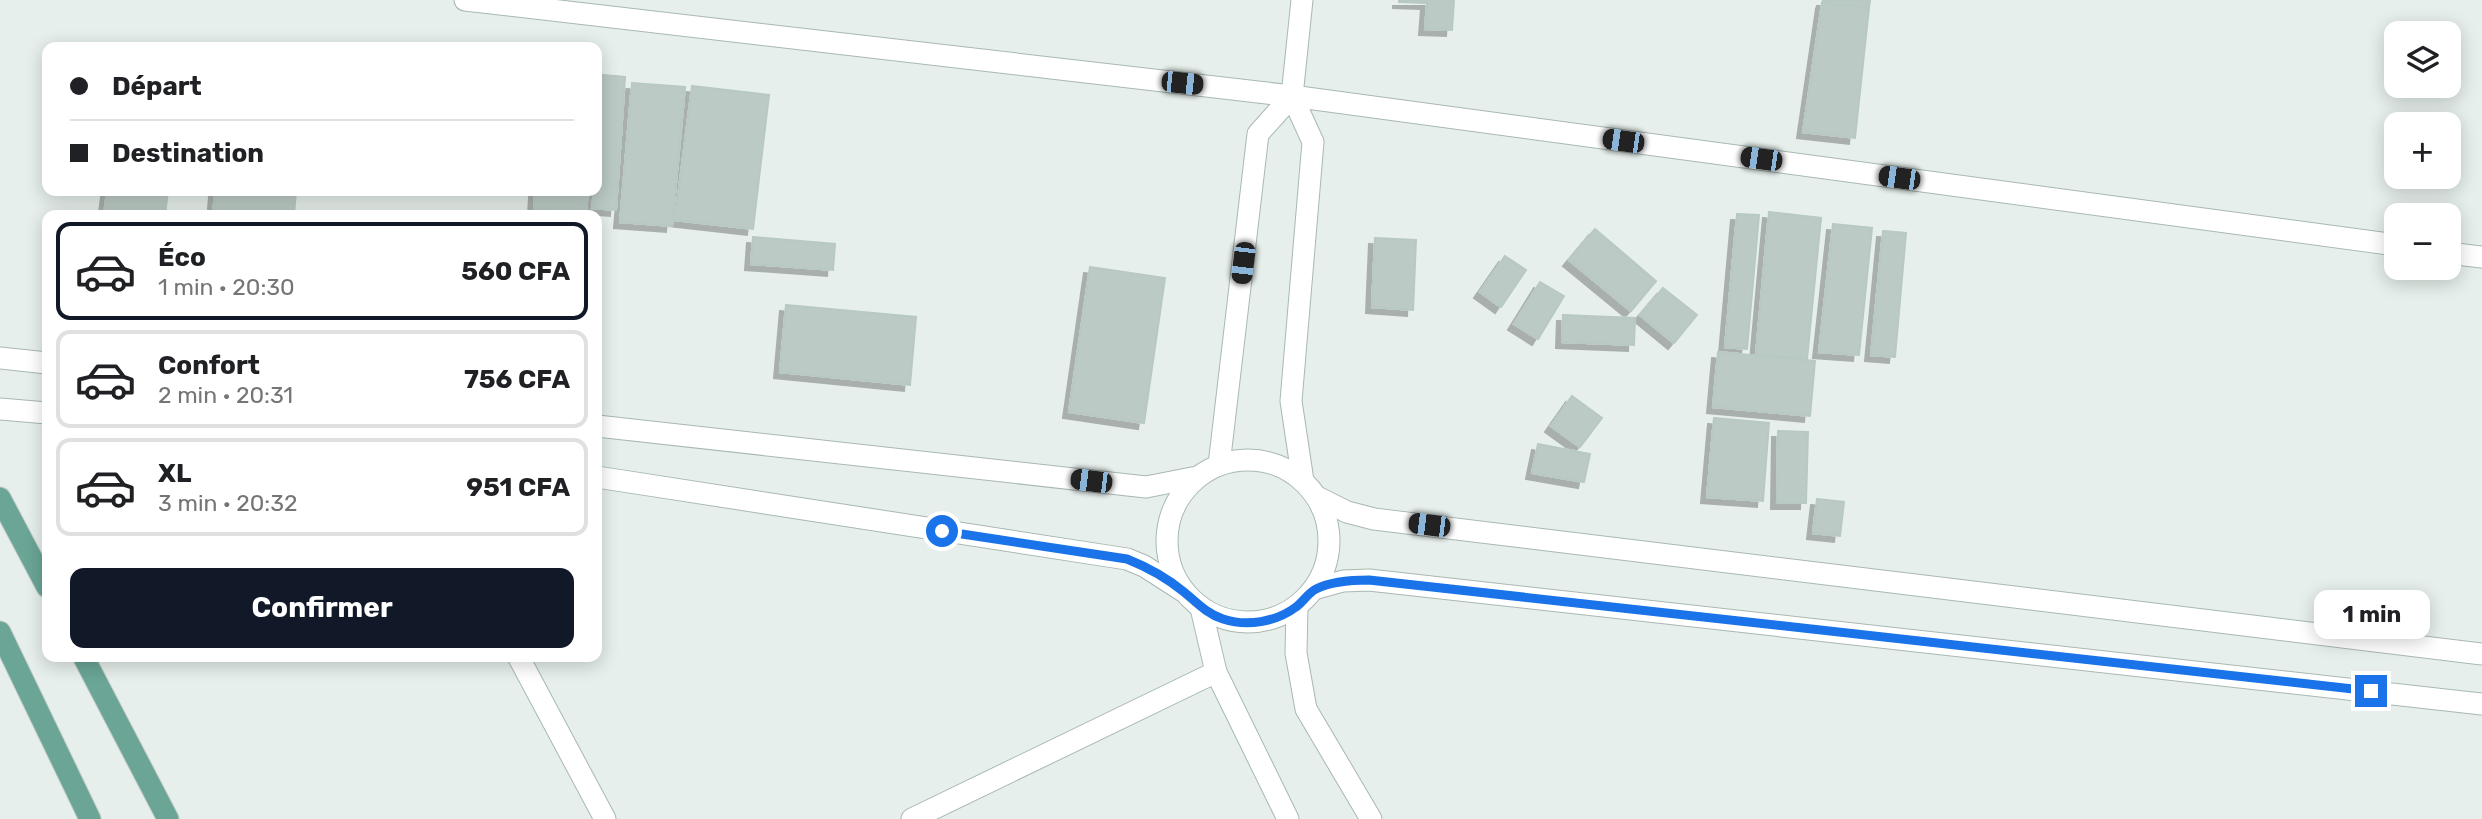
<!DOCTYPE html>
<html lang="fr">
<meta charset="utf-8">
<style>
:root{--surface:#fff;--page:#f6f6f6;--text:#202124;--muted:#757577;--line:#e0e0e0;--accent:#111827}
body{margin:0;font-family:Rubik,sans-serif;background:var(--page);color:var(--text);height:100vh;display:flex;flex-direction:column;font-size:26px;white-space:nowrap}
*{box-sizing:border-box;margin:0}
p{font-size:23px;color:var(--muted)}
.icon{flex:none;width:38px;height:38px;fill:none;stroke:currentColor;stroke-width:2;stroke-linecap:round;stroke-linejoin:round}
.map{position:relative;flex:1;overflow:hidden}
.panel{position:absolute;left:42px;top:210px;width:560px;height:452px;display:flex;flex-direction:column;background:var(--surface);border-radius:14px;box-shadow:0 4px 18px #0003}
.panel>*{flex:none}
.guide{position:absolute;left:42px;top:42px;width:560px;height:154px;border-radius:14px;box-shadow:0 4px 18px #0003;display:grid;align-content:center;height:154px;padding:0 28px;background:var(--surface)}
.fabs{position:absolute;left:2384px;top:21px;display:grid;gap:14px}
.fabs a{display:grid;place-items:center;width:77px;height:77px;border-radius:14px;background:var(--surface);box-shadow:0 4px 18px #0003;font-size:35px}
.end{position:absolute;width:32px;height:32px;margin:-16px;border:9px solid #1a73e8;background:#fff;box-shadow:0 0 0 4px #fff}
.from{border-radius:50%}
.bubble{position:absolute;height:49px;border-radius:14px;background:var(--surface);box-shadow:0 4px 18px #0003;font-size:23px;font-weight:700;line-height:49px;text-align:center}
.car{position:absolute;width:21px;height:42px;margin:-21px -10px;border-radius:9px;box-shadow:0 0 5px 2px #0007;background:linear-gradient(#222 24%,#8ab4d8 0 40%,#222 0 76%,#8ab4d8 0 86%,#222 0)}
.guide b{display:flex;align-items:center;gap:24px;height:66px;font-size:26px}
.guide b+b{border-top:2px solid var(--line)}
.guide i{width:18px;height:18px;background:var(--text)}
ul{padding:12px 0 0;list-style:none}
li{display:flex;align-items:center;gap:21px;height:98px;margin:0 14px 10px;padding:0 14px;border:4px solid var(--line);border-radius:14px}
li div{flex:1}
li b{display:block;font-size:26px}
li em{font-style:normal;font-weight:700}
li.selected{border-color:var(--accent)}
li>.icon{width:63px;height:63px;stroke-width:1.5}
.cta{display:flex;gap:14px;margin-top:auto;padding:14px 28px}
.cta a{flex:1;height:80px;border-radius:14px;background:var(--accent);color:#fff;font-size:28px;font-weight:700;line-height:80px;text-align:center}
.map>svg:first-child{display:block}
.building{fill:#bbcac4;stroke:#b8c9c2;stroke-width:2;filter:url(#shadow)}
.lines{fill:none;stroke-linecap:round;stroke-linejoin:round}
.minor-casing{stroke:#a8b8b2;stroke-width:23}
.major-casing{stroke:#c2cac8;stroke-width:23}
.minor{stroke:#fff;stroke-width:21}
.major{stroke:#6aa596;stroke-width:21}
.route{stroke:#1a73e8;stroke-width:9}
</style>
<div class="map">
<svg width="2482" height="819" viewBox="0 0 2482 819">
<defs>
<filter id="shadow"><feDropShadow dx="-6" dy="6" stdDeviation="0" flood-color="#0004"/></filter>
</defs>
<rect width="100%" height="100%" fill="#e6efeb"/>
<g class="building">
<path d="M1399 0H1454L1452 30 1425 29 1427 3 1399 2Z"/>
<path d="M1823 0H1870L1869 8 1822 3Z"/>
<path d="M1822 3 1869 8 1855 138 1803 132Z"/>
<path d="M603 75 625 77 616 210 592 208 594 191H597V152Z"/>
<path d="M632 83 685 87 672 226 620 222Z"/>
<path d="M692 86 769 95 753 229 675 220Z"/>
<path d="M107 191H168L165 215H104Z"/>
<path d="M215 191H296L294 215H213Z"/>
<path d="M535 191H588L586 214 534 209Z"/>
<path d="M1769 212 1821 218 1807 359 1756 354Z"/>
<path d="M1737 214 1759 215 1747 349 1725 347Z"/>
<path d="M1833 224 1872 228 1859 355 1819 352Z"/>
<path d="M1595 229 1656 281 1631 311 1569 260Z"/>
<path d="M1883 231 1906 233 1895 357 1871 355Z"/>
<path d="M753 237 835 244 833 270 751 264Z"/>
<path d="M1375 238 1416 240 1413 310 1372 307Z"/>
<path d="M1505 256 1526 270 1501 307 1480 292Z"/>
<path d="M1090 267 1165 278 1144 423 1069 412Z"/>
<path d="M1540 282 1564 296 1538 339 1514 324Z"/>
<path d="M1663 288 1697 315 1674 343 1640 315Z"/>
<path d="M786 305 916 317 910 385 780 372Z"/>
<path d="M1563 315 1635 318 1634 345 1562 342Z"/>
<path d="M1718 352 1815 361 1810 416 1713 407Z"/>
<path d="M1572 396 1602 418 1580 447 1551 426Z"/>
<path d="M1714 418 1769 423 1763 501 1707 497Z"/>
<path d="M1778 431 1808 432 1806 503H1777Z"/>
<path d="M1538 444 1590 454 1584 482 1532 473Z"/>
<path d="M1817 499 1844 502 1840 536 1813 533Z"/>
</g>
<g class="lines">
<g class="minor-casing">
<g id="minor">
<path d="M465 0 1292 96 2396 245"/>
<path d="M1302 0 1292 96 1313 142 1291 401 1303 481"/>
<path d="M2448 253 2482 257"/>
<path d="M0 358 47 363"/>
<path d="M0 409 47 413"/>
<path d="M597 426 1146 487 1197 477"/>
<circle cx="1248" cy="541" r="81"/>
<path d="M1219 465 1258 134 1292 96"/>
<path d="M597 477 1127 559 1144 566 1183 591"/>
<path d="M1317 497 1347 512 1374 519 2482 654"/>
<path d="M1314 589 1343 581 1369 580 2482 704"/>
<path d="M1297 607 1296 653 1306 709 1371 819"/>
<path d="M1201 608 1216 672 1288 819"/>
<path d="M518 656 605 819"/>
<path d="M912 819 1216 672"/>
</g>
</g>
<g class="major-casing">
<g id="major">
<path d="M0 498 47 587"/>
<path d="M0 632 90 819"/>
<path d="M83 656 168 819"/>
</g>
</g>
<use href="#minor" class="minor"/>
<use href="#major" class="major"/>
</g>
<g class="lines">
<path class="route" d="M942 531 1127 559C1147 567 1167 578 1184 592 1196 602 1207 614 1223 619 1247 627 1276 622 1296 607 1303 602 1308 593 1316 589 1332 581 1352 580 1369 580L2371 691"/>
</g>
</svg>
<div class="fabs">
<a><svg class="icon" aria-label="layers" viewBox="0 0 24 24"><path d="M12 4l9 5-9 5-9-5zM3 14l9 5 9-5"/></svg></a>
<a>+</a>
<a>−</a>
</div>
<i class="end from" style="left:942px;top:531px"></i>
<i class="end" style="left:2371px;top:691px"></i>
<div class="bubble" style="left:2314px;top:590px;width:116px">1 min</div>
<i class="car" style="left:1182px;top:83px;rotate:96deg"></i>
<i class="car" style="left:1623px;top:141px;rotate:278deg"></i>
<i class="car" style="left:1761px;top:159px;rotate:278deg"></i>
<i class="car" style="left:1899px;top:178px;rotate:278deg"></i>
<i class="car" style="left:1243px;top:263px;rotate:187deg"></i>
<i class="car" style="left:1091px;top:481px;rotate:277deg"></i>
<i class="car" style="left:1429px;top:525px;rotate:277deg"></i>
<div class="guide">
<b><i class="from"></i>Départ</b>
<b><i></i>Destination</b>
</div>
<section class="panel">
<ul>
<li class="selected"><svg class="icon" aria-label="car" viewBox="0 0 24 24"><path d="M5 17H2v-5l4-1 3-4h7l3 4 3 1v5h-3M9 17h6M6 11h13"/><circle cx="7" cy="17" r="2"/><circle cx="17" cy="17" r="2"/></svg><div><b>Éco</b><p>1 min · 20:30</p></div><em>560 CFA</em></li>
<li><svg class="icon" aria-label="car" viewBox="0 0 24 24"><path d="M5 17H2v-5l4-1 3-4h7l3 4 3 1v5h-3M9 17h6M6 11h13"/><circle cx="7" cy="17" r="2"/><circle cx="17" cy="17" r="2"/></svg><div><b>Confort</b><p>2 min · 20:31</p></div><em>756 CFA</em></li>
<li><svg class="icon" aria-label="car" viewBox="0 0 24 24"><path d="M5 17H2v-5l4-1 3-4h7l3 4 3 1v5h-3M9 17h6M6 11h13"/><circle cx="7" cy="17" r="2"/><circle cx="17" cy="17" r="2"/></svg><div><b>XL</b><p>3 min · 20:32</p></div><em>951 CFA</em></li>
</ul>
<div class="cta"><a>Confirmer</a></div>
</section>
</div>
